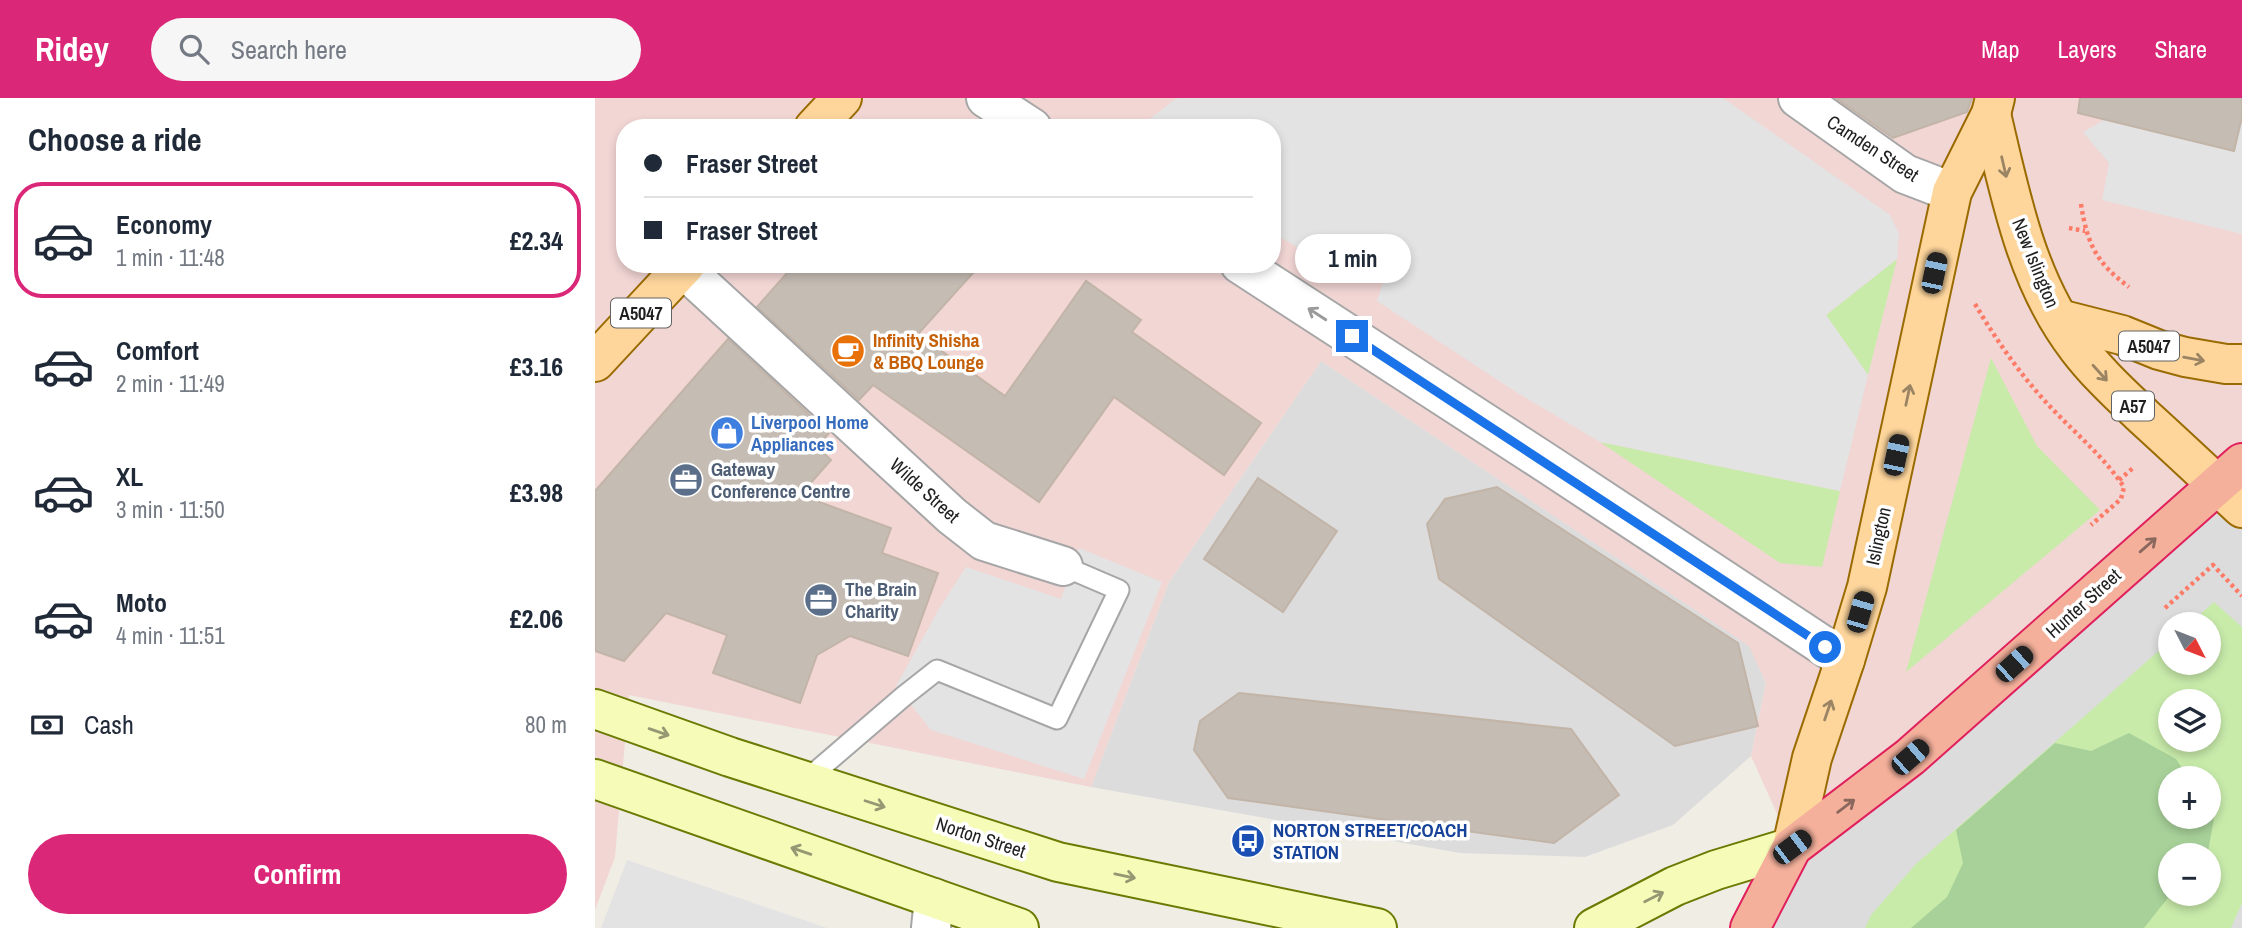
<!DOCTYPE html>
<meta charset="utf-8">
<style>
:root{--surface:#fff;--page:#f6f6f7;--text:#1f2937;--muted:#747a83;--line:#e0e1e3;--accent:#db2777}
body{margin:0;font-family:"Archivo Narrow",sans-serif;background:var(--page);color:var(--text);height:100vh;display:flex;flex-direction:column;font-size:26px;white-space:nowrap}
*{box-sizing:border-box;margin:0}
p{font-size:23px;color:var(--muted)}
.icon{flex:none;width:38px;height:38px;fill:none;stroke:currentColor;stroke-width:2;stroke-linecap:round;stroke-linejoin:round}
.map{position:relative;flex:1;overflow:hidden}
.side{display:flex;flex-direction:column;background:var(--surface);width:595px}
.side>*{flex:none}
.top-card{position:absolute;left:21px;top:21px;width:665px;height:154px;border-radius:28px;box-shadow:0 4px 10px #0003;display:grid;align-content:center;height:154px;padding:0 28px;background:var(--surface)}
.needle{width:46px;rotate:132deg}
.buttons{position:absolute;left:1563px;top:514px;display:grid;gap:14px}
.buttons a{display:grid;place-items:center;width:63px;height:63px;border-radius:50%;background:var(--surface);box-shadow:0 4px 10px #0003;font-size:35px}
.end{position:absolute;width:32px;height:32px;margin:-16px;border:9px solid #1a73e8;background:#fff;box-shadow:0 0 0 4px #fff}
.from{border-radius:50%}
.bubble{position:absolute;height:49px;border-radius:24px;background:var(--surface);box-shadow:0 4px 10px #0003;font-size:23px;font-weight:800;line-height:49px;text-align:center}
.car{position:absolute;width:21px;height:42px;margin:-21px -10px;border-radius:9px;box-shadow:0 0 5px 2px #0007;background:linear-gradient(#222 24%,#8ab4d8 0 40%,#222 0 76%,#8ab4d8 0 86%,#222 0)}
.top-card b{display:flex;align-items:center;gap:24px;height:66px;font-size:26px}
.top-card b+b{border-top:2px solid var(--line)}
.top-card i{width:18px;height:18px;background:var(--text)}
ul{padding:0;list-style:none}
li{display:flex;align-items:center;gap:21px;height:116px;margin:0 14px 10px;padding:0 14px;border:4px solid transparent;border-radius:28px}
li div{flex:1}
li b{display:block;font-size:26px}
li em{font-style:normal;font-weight:800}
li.current{border-color:var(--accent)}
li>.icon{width:63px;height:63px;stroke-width:1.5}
h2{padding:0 28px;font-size:32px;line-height:84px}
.pay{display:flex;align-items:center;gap:18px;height:77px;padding:0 28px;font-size:26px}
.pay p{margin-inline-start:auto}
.button{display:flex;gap:14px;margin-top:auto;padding:14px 28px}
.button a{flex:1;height:80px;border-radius:42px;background:var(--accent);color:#fff;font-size:28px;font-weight:800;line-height:80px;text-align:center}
header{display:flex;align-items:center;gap:42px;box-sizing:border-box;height:98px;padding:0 35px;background:var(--accent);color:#fff}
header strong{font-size:33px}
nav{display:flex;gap:38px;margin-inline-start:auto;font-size:24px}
.search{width:490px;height:63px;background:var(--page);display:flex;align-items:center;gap:18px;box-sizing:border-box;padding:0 24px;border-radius:38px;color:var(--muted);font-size:26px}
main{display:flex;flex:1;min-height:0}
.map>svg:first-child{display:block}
.residential{fill:#dddcdc;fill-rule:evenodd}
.commercial{fill:#f1d6d4;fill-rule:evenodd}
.grass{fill:#c8ebaa;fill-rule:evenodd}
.forest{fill:#a8d199}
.parking{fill:#e3e3e3}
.building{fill:#c5bcb4;stroke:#c2b4a7;stroke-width:2}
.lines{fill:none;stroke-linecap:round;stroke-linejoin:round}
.service-casing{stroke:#a6a6a6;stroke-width:23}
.minor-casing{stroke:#a6a6a6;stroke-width:42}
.tertiary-casing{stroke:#a6a6a6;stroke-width:42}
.secondary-casing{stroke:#6a7a02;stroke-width:42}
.primary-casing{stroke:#9a6b00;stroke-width:42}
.trunk-casing{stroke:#e0205d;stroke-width:42}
.path{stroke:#fe7b68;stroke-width:4.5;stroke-dasharray:3.5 3.5;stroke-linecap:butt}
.service{stroke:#fff;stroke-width:19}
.minor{stroke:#fff;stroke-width:38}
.tertiary{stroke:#fff;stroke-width:38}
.secondary{stroke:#f6fbb8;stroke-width:38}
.primary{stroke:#fed69c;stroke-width:38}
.trunk{stroke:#f4b09b;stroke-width:38}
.oneway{stroke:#9a8464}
.oneway2{stroke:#9a9a9a}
.oneway3{stroke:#8a685d}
.oneway4{stroke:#959873}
.route{stroke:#1a73e8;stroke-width:9}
.labels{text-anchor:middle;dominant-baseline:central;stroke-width:7;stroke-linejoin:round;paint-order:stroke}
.shield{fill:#fff;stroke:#626262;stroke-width:2}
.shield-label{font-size:18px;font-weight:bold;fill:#1f1f1f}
.street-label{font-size:19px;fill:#1f1f1f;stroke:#fff}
.food-label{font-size:19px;font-weight:bold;fill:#c56008;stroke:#fff;text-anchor:start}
.shop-label{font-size:19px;font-weight:bold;fill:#366cbe;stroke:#fff;text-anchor:start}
.service-label{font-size:19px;font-weight:bold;fill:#4e5e75;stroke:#fff;text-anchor:start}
.transit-label{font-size:19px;font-weight:bold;fill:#164399;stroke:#fff;text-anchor:start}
</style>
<header>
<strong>Ridey</strong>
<div class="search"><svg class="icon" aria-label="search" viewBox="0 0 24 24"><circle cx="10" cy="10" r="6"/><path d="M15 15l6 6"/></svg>Search here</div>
<nav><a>Map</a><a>Layers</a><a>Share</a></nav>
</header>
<main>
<section class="side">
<h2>Choose a ride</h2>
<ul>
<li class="current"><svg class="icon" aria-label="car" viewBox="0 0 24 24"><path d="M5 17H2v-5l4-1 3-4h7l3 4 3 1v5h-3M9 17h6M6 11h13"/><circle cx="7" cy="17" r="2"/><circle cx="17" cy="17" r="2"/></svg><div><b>Economy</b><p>1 min · 11:48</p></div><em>£2.34</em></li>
<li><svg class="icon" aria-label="car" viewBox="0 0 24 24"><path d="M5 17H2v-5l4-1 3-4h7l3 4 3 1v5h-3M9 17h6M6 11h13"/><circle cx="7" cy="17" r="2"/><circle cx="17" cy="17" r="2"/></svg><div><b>Comfort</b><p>2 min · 11:49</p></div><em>£3.16</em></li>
<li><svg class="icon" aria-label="car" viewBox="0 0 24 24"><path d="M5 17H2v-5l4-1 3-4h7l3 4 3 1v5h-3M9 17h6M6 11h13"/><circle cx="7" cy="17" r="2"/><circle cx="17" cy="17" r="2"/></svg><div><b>XL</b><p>3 min · 11:50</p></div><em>£3.98</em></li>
<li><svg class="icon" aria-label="car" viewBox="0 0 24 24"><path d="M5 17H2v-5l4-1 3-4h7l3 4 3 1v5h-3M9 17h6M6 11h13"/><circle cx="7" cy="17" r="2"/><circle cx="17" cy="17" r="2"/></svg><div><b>Moto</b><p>4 min · 11:51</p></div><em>£2.06</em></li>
</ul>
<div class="pay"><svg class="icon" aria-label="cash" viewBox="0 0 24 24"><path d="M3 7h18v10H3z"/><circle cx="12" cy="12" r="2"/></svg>Cash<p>80 m</p></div>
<div class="button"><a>Confirm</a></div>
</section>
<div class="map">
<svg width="1647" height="830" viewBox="0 0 1647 830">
<rect width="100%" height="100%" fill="#f0ede5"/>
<g class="residential">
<path d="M726 263 1155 548 1171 585 1156 658 1078 727 990 759 865 755 496 689 574 484Z"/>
<path d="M1647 365V830H1155L1197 749ZM1575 527H1614V565H1575ZM1575 604H1614V642H1575ZM1575 681H1614V719H1575ZM1575 758H1614V796H1575Z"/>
</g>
<path class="commercial" d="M0 0H1647V365L1197 749 1156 658 1171 585 1154 548 726 263 574 484 496 689 34 597 20 759 0 812ZM30 30H677V166H30Z"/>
<g class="grass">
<path d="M1302 161 1273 277 1231 217Z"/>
<path d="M1396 260 1442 348 1505 412 1311 574Z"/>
<path d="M1005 344 1245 393 1227 469 1185 465Z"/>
<path d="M1619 504 1647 529V805L1636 830H1270L1276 817 1321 766 1575 543V565H1614V527H1593ZM1575 604H1614V642H1575ZM1575 681H1614V719H1575ZM1575 758H1614V796H1575Z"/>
</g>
<path class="forest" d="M1534 635 1581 661 1594 681H1575V719H1614V712L1619 721 1612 758H1575L1576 796 1549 830H1316L1352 799 1368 765 1361 732 1460 645 1496 653Z"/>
<g class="parking">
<path d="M582 0H1128L1295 117 1304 136 1302 161 1231 217 1273 277 1245 393 1005 344 921 294 782 203 788 184 770 172 756 164 742 174 677 134V30H543Z"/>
<path d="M1647 19V136L1507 102 1514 65 1488 34 1509 22 1638 53Z"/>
<path d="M484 450 567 484 489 681 336 632 301 588 344 511 371 469 466 501Z"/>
<path d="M32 762 232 830H6Z"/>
</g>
<g class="building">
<path d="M1241 0H1377L1372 14 1298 40Z"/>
<path d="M1485 0H1647V19L1639 53 1483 15Z"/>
<path d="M200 166H386L323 236 410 298 491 183 546 222 537 234 666 325 629 377 519 299 444 404 278 287 264 302 162 209Z"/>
<path d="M133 241 234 335 222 349 236 362 205 397 296 430 287 455 343 475 313 558 255 538 222 557 205 605 118 575 132 537 71 515 29 563 0 553V393Z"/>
<path d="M663 380 742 433 688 514 609 461Z"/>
<path d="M902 389 1143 545 1163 628 1080 648 844 481 832 426 850 401Z"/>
<path d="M644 595 976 631 1024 697 959 745 633 700 599 652 605 623Z"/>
</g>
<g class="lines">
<g class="service-casing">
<path id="service" d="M210 683 309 598 342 572 462 621 524 492 468 468"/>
</g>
<g class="minor-casing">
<g id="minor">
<path d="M391 0 437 30"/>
<path d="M1203 0 1310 76 1357 94"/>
<path d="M645 166 956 368 1250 562"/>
<path d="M88 170 357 418 389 443 468 468"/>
</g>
</g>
<g class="tertiary-casing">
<path id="tertiary" d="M336 830 339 800"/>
</g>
<g class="secondary-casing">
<g id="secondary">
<path d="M0 611 135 659 463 764 782 830"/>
<path d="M0 681 424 830"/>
<path d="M999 830 1080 788 1121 772 1197 749"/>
</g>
</g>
<g class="primary-casing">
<g id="primary">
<path d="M1396 16C1415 96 1431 183 1483 250 1502 275 1526 297 1549 319 1582 349 1615 380 1647 410"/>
<path d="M219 30 247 0"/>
<path d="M1464 221 1527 237 1564 252 1590 259 1631 266H1647"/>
<path d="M0 264 91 166"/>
<path d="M1197 749 1217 660 1250 562 1272 489 1357 94 1396 16 1400 0"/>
</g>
</g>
<g class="trunk-casing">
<path id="trunk" d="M1155 830 1197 749 1315 659 1647 365"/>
</g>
<g class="path">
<path d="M1486 106C1492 145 1501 165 1534 189"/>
<path d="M1474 130 1490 133"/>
<path d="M1380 206C1400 240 1422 272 1449 302 1475 331 1507 356 1529 389L1526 401 1496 427"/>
<path d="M1524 382 1538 370"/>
<path d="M1570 510 1618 467 1647 498"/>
</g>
<use href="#service" class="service"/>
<use href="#minor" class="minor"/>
<use href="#tertiary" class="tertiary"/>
<use href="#secondary" class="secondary"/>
<use href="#primary" class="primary"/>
<use href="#trunk" class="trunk"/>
</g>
<defs><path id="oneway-shaft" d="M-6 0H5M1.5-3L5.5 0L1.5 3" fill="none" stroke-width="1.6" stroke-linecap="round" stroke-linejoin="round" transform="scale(1.75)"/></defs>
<g class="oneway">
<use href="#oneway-shaft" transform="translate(1409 69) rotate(77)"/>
<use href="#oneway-shaft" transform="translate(1599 261) rotate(10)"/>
<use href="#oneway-shaft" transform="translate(1505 275) rotate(48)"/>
<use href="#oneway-shaft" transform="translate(1313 297) rotate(-78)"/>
<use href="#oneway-shaft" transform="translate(1233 612) rotate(-71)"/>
</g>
<use class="oneway2" href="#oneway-shaft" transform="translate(722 216) rotate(-147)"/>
<g class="oneway3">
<use href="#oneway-shaft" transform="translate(1553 447) rotate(-41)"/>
<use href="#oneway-shaft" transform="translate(1251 708) rotate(-37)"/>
</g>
<g class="oneway4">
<use href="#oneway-shaft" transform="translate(64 634) rotate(19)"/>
<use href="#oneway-shaft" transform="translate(280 706) rotate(18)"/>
<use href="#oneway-shaft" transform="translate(206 753) rotate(-161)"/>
<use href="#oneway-shaft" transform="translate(530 778) rotate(12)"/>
<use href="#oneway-shaft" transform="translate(1059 799) rotate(-27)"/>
</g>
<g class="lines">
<path class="route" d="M757 238 1230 549"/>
</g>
<defs>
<g id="cafe-disc" transform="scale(1.75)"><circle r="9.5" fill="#e8710a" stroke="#fff"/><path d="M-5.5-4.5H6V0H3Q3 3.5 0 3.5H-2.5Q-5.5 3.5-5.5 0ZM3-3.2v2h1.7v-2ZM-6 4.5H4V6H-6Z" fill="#fff"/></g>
<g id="shop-disc" transform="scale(1.75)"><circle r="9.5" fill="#3f7fe0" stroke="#fff"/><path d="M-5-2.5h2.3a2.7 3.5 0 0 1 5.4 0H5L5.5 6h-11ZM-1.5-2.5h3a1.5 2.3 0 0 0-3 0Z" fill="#fff"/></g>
<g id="office-disc" transform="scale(1.75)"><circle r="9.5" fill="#5c6f8a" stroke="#fff"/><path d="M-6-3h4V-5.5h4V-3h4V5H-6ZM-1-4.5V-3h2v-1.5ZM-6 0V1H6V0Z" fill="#fff"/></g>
<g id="bus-disc" transform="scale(1.75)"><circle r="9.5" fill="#1a4fb4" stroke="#fff"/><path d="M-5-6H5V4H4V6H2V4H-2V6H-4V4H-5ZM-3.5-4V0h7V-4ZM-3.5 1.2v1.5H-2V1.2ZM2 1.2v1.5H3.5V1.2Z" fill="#fff"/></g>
</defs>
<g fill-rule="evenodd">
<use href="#cafe-disc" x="253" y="253"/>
<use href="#shop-disc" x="132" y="335"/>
<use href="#office-disc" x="91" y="382"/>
<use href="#office-disc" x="226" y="502"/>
<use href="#bus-disc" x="653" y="743"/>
</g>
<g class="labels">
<g class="shield">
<rect x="16" y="200.5" width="60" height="29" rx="5"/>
<rect x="1524" y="233.5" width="60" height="29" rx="5"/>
<rect x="1517" y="293.5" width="42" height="29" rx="5"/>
</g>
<g class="shield-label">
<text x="46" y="215">A5047</text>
<text x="1554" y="248">A5047</text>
<text x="1538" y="308">A57</text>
</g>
<g class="street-label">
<text transform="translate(1278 50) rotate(33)">Camden Street</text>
<text transform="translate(1441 165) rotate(68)">New Islington</text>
<text transform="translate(330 392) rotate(42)">Wilde Street</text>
<text transform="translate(1283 438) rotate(-78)">Islington</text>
<text transform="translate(1488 505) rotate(-42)">Hunter Street</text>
<text transform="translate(386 739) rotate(18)">Norton Street</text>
</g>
<g class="food-label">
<text x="278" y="242">Infinity Shisha<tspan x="278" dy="22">&amp; BBQ Lounge</tspan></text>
</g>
<g class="shop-label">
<text x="156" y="324">Liverpool Home<tspan x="156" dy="22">Appliances</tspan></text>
</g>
<g class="service-label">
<text x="116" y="371">Gateway<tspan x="116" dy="22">Conference Centre</tspan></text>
<text x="250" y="491">The Brain<tspan x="250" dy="22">Charity</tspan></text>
</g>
<g class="transit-label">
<text x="678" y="732">NORTON STREET/COACH<tspan x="678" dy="22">STATION</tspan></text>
</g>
</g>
</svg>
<div class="buttons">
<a><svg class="needle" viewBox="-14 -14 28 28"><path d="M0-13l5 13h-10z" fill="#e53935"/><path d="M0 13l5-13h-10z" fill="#747a83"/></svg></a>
<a><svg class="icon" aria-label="layers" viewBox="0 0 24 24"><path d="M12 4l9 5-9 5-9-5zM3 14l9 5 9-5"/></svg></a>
<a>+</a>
<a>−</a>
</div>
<i class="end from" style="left:1230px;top:549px"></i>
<i class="end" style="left:757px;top:238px"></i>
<div class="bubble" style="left:700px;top:136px;width:116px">1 min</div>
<i class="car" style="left:1339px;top:175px;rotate:12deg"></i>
<i class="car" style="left:1301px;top:357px;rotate:12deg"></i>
<i class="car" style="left:1265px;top:514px;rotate:16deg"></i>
<i class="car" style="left:1419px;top:566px;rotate:48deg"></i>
<i class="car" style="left:1315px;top:659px;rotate:49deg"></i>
<i class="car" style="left:1197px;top:749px;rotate:53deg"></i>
<div class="top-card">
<b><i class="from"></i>Fraser Street</b>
<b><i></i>Fraser Street</b>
</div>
</div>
</main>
